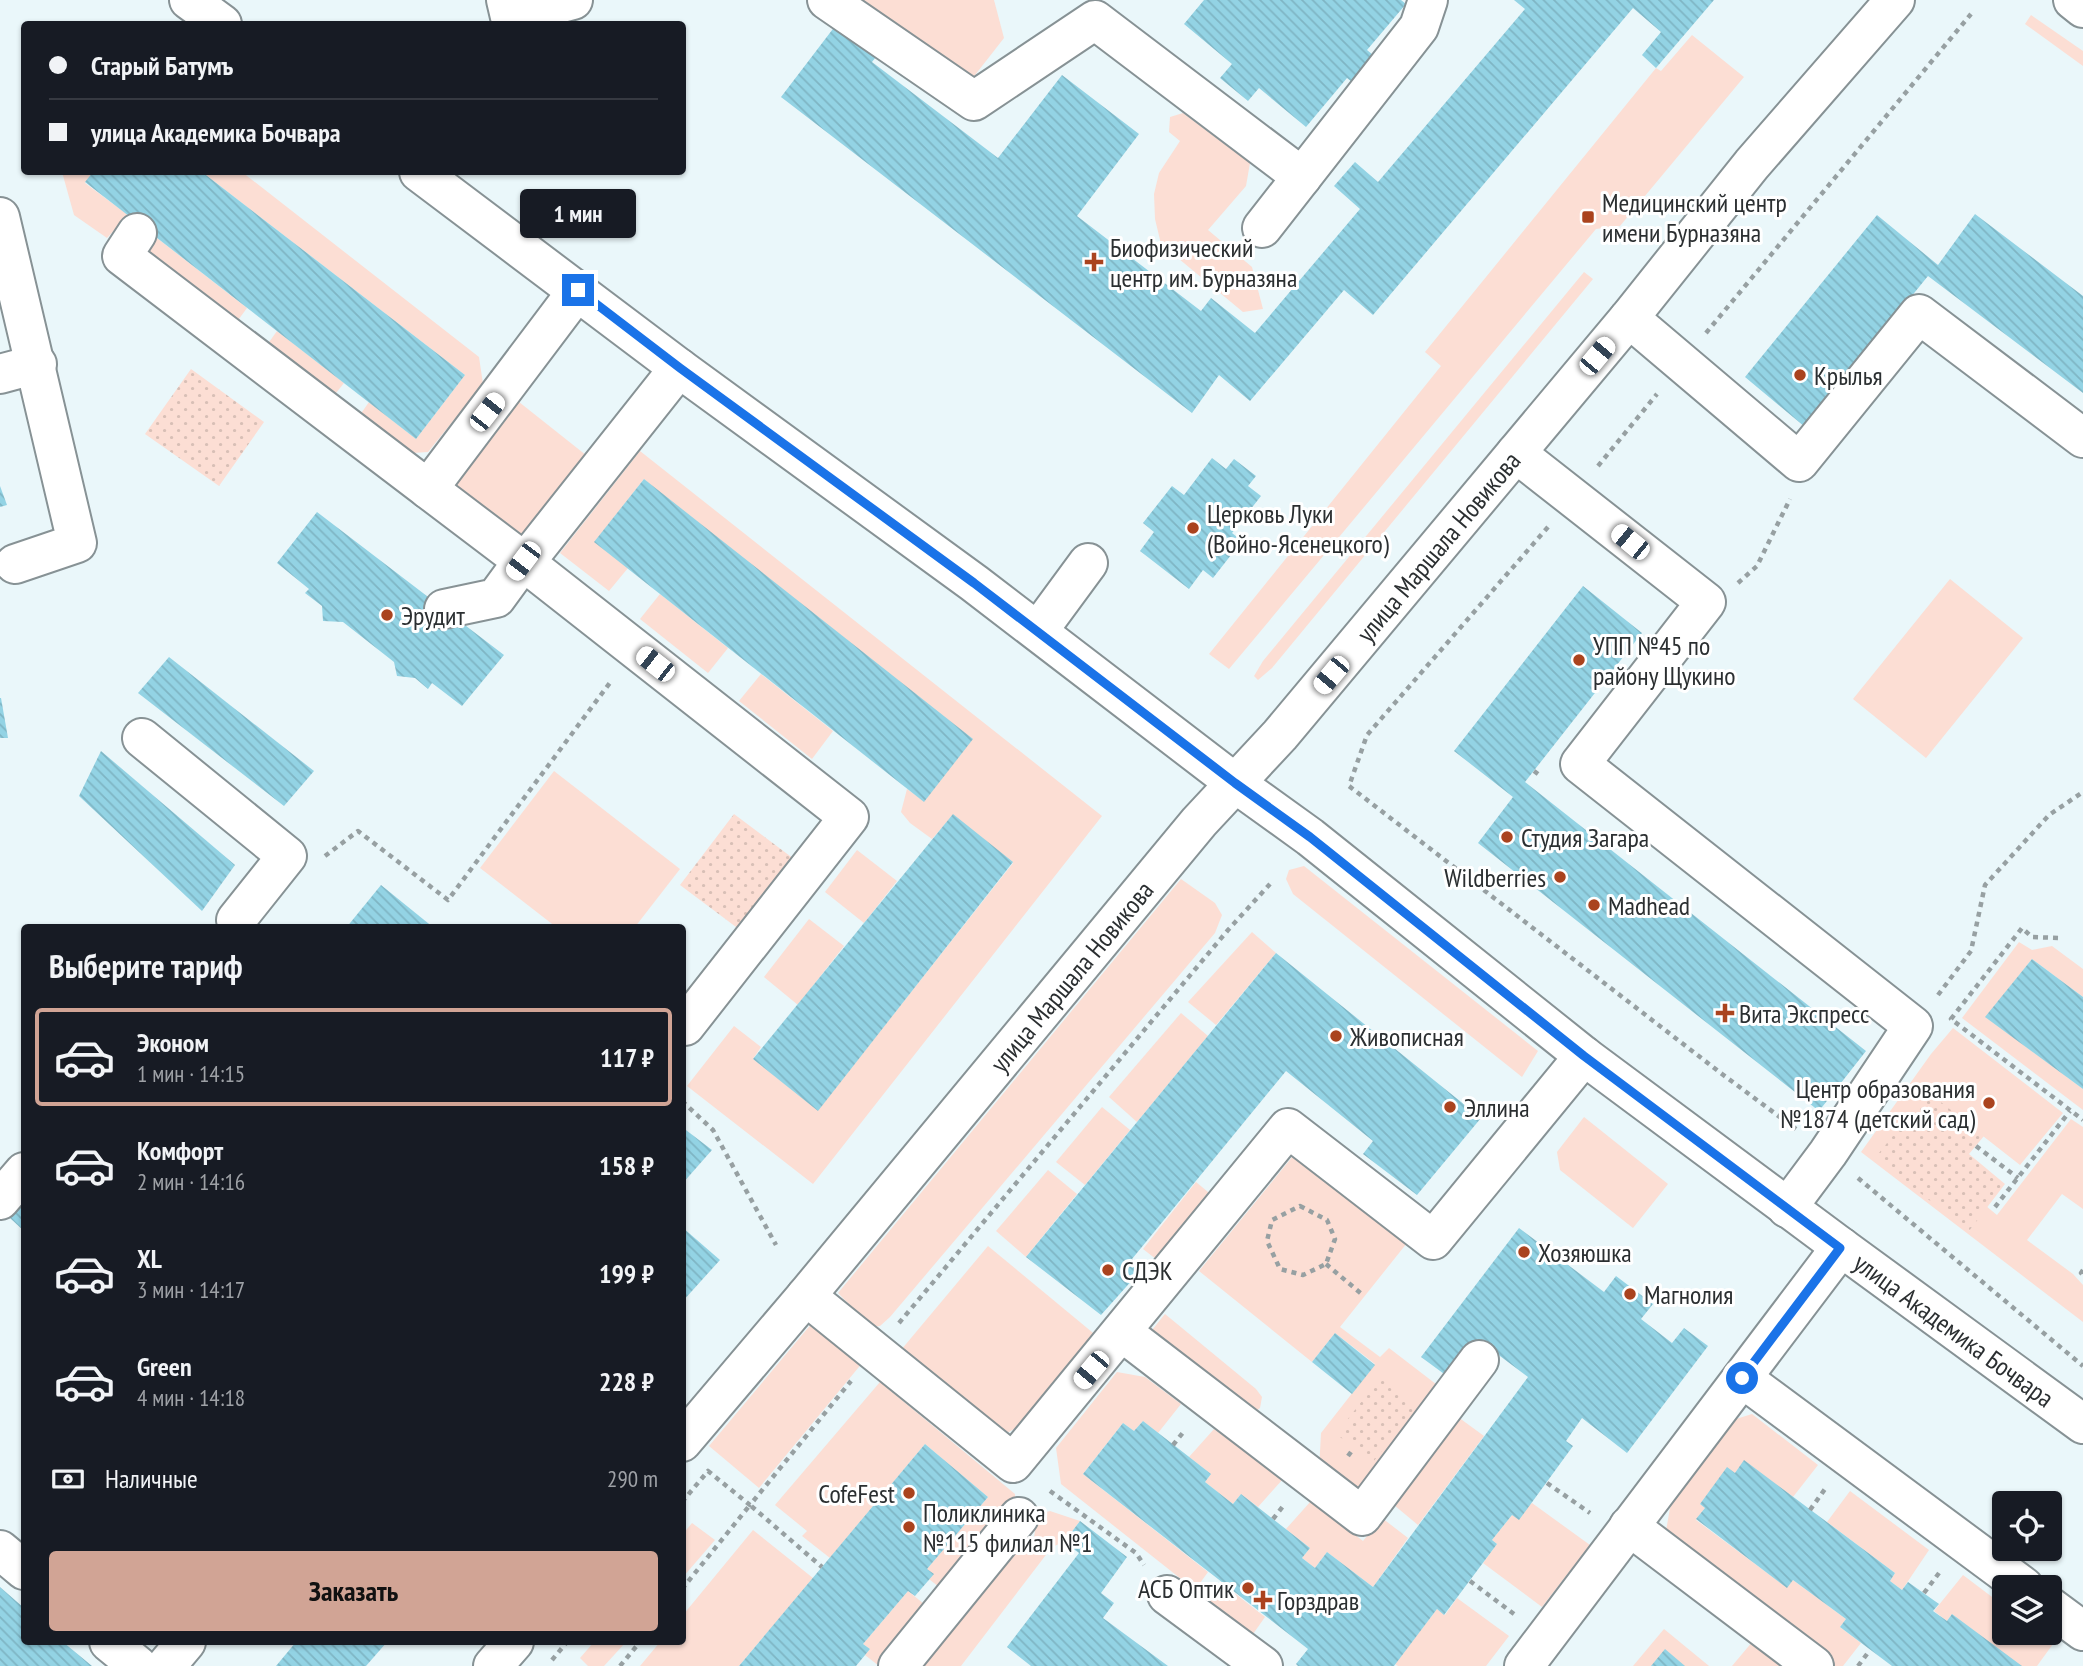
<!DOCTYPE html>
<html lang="ru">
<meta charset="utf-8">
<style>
:root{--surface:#171b24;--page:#20242c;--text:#f1f3f6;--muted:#9ea1a6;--line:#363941;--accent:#d1a495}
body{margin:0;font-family:"PT Sans Narrow",sans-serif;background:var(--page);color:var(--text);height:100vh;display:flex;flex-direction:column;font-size:26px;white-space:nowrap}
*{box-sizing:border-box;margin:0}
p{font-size:23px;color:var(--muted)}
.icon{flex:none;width:38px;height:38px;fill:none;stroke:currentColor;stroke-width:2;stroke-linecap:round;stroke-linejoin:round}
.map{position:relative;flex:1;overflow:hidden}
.sheet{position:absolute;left:21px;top:924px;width:665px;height:721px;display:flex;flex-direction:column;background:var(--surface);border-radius:7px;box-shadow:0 2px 5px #0004}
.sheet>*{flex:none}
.hud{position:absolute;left:21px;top:21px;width:665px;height:154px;border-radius:7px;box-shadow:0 2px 5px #0004;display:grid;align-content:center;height:154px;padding:0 28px;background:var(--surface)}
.controls{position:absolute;left:1992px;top:1491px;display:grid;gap:14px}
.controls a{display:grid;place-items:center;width:70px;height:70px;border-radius:7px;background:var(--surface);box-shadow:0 2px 5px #0004;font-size:35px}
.end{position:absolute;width:32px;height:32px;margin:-16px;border:9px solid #1a73e8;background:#fff;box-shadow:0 0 0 4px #fff}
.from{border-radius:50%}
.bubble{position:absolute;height:49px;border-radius:7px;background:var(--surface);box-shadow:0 2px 5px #0004;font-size:23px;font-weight:700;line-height:49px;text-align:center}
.car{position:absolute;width:21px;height:42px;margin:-21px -10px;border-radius:9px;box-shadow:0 0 5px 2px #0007;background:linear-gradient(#fff 24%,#345 0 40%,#fff 0 76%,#345 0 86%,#fff 0)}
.hud b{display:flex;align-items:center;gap:24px;height:66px;font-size:26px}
.hud b+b{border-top:2px solid var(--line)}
.hud i{width:18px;height:18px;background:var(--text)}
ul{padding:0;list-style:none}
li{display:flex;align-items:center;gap:21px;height:98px;margin:0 14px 10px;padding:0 14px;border:4px solid transparent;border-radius:7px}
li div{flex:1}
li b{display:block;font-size:26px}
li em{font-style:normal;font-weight:700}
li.active{border-color:var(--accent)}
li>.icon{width:63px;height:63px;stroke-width:1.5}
h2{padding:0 28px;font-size:32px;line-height:84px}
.pay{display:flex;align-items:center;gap:18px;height:77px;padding:0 28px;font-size:26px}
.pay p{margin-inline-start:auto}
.button{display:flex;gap:14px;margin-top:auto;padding:14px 28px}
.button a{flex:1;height:80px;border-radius:7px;background:var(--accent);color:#111;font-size:28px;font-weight:700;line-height:80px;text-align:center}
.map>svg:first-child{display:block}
.grass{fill:#fcded4}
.park{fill:url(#park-dots)}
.building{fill:url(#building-back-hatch)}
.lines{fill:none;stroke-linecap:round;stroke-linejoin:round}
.minor-casing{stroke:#879295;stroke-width:42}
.major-casing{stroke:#879295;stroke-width:42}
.path{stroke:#97a0a2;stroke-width:4.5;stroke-dasharray:5 5;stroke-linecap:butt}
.minor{stroke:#fff;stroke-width:38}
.major{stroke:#fff;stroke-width:38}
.route{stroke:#1a73e8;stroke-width:9}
.poi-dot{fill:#aa431e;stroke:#fff;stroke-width:2.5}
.labels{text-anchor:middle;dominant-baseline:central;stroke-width:6;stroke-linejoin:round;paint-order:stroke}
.poi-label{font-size:26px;fill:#2b2f31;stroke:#fff;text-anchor:start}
.street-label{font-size:26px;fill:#2b2f31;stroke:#fff}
</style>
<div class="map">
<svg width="2083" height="1666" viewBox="0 0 2083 1666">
<defs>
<pattern id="park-dots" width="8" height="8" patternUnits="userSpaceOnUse" patternTransform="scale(1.75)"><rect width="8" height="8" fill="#fcded4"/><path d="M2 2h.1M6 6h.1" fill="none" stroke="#d8bfb6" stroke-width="1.8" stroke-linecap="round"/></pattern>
<pattern id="building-back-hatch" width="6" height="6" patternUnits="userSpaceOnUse" patternTransform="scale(1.75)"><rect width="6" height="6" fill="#93d3e4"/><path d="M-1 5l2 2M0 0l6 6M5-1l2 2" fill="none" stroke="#7fb5c4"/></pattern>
</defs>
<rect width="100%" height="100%" fill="#eaf7fa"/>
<g class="grass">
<path d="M853 0H994L1004 38 968 84Z"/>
<path d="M2031 15 2083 51V66L2025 24Z"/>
<path d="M1692 35 1744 77 1620 226 1596 229 1229 669 1209 654 1441 366 1425 352 1656 68 1661 71Z"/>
<path d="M1183 113 1250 163 1246 186 1208 230 1252 267 1263 309 1243 312 1161 244 1155 219 1154 194 1159 173 1180 141 1169 132 1170 117Z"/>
<path d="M62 172H93L85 183 128 215 107 238 74 215Z"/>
<path d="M202 172H242L479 357 483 384 428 452 397 454 355 422 369 402 416 439 465 375Z"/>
<path d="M157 238 247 308 230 331 140 261Z"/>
<path d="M1584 272 1593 279 1272 668 1258 680 1254 676 1263 661Z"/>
<path d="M277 331 344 383 328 403 262 352Z"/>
<path d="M504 390 601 467 534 551 437 475Z"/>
<path d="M640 451 1102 816 813 1184 687 1086 734 1026 761 1047 753 1059 818 1110 1013 863 953 815 932 839 910 823 901 812 907 789 924 801 644 479 595 542 628 568 609 591 560 553Z"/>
<path d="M1950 579 2023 638 1926 758 1853 699Z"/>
<path d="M660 594 728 648 708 673 640 619Z"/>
<path d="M761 674 833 731 812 759 739 701Z"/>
<path d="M554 771 680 869 635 927H556L480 868Z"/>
<path d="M857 850 897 881 864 923 825 892Z"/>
<path d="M1304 866 1538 1051 1522 1077 1293 894 1286 879 1289 870Z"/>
<path d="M1181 879 1215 903 1222 915 1215 933 890 1317 880 1326 871 1327 838 1293Z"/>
<path d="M809 919 844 946 798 1005 764 977Z"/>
<path d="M1252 932 1276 953 1216 1025 1188 1002Z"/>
<path d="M2019 942 2032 950 2052 946 2083 969V997L2032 959 1986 1017 2083 1089V1110L1962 1018Z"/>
<path d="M1181 1013 1208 1036 1137 1122 1109 1097Z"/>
<path d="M1953 1028 2063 1113 2020 1165 1928 1093 1969 1231 1986 1206 1997 1215 2071 1119 2083 1127V1209L2062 1194 2027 1240 2073 1274 2083 1285V1322L1861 1152 1931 1054Z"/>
<path d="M1102 1107 1130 1130 1085 1185 1056 1162Z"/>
<path d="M1584 1117 1668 1184 1633 1228 1560 1170 1557 1152Z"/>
<path d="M1293 1156 1407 1243 1340 1327 1380 1357 1389 1348 1445 1391 1372 1489 1351 1495 1319 1470 1321 1433 1375 1364 1335 1333 1312 1362 1199 1271Z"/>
<path d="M1048 1170 1077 1194 1026 1257 996 1231Z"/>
<path d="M1196 1182 1214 1197 1161 1263 1143 1249Z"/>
<path d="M988 1246 1098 1337 1024 1423 1009 1432 993 1430 896 1356Z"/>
<path d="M1165 1314 1256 1389 1262 1397 1260 1408 1252 1414 1148 1335Z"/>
<path d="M813 1322 868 1356 759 1488 709 1446Z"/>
<path d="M1117 1372 1145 1377 1181 1404 1158 1433 1143 1421 1134 1431 1123 1423 1083 1474 1208 1572 1195 1590 1061 1484 1056 1448Z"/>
<path d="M880 1382 1015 1494V1506L944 1591 929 1579 933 1574 927 1569 988 1497 925 1444 830 1558 802 1536 807 1531 775 1505Z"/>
<path d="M1752 1414 1818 1465 1793 1497 1744 1461 1735 1473 1727 1468 1700 1504 1705 1508 1696 1520 1786 1587 1793 1580 1846 1619 1840 1627 1861 1643 1843 1666H1835L1691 1560 1666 1531 1670 1508 1681 1487 1736 1419Z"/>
<path d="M1458 1417 1484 1436 1418 1525 1394 1505Z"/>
<path d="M1214 1429 1283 1479 1258 1507 1241 1494 1233 1504 1205 1482 1211 1474 1189 1457Z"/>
<path d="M1850 1491 1929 1550 1902 1590 1890 1581 1895 1573 1827 1522Z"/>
<path d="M1311 1501 1363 1541 1382 1518 1408 1538 1373 1587 1327 1552 1315 1568 1302 1558 1310 1548 1286 1529Z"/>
<path d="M1532 1503 1590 1545 1542 1607 1483 1563 1497 1544 1492 1540 1512 1515Z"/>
<path d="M1050 1511 1080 1521 1064 1542 1052 1547 961 1666H913L1013 1537H1034L1038 1514Z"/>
<path d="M692 1523 715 1540 683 1577V1534Z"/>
<path d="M753 1530 813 1578 739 1666H640L660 1642H682L683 1615Z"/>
<path d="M1963 1575 2004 1606V1633H2038L2053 1644 2037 1666H2020L1952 1614 1947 1621 1934 1611Z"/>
<path d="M1223 1584 1265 1617 1246 1644 1201 1610Z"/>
<path d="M908 1591 929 1608 882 1666H879L865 1655 870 1649 863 1644Z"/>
<path d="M1457 1598 1509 1636 1486 1666H1398L1395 1664 1437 1609 1445 1615Z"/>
<path d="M1664 1629 1709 1666H1633Z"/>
<path d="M1753 1641 1786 1666H1732Z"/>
<path d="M594 1642H626L604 1666H588L580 1658Z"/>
</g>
<g class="park">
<path d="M191 369 264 422 219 486 145 434Z"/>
<path d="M734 814 794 859 740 930 680 885Z"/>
<path d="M1928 1092 1984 1136 1969 1154 2005 1184 1969 1231 1875 1158Z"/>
<path d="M1380 1378 1417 1407 1373 1462 1336 1434Z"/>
</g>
<g class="building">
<path d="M1204 0H1401L1406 4 1367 50 1379 60 1357 86 1347 78 1306 127 1259 88 1248 101 1220 78 1232 64 1184 24Z"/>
<path d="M1514 0H1714L1656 68 1642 55 1661 32 1633 8 1373 315 1344 290 1250 401 1219 375 1192 413 781 97 842 17 883 48 872 62 998 158 1062 75 1139 134 1077 216 1201 311 1211 298 1255 333 1360 209 1334 186 1355 162 1378 182 1525 9Z"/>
<path d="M93 172H202L465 375 416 439 85 182Z"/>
<path d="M1975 214 2083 296V393L1928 276 1805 427 1745 377 1877 215 1938 265Z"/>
<path d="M1212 458 1226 469 1234 459 1256 476 1248 486 1261 496 1232 533 1242 541 1213 578 1203 570 1189 589 1140 551 1154 532 1143 523 1172 486 1184 495Z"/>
<path d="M644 479 973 739 924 802 594 542Z"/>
<path d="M0 486 7 505 0 507Z"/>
<path d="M317 512 504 655 462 706 432 683 428 689 415 678 397 676 394 662 343 622 323 621 322 606 305 593 309 589 277 563Z"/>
<path d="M1583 586 1642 633 1525 782 1866 1051 1819 1111 1478 843 1513 797 1454 751Z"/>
<path d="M169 657 314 771 284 806 138 693Z"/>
<path d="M0 698H1L8 738H0Z"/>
<path d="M101 751 235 865 202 911 79 796Z"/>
<path d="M953 814 1013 862 818 1111 753 1059Z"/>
<path d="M381 885 434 928H346Z"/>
<path d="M1276 953 1481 1118 1417 1195 1363 1154 1373 1141 1286 1071 1132 1259 1143 1268 1101 1315 1026 1257Z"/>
<path d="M2032 959 2083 997V1089L1985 1017Z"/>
<path d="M682 1127 712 1150 682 1184Z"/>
<path d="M24 1201V1231L10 1218Z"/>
<path d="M682 1227 720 1260 682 1302Z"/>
<path d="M1519 1228 1604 1292 1616 1276 1653 1304 1641 1319 1672 1343 1684 1328 1708 1346 1627 1453 1582 1418 1566 1441 1573 1446 1519 1520 1512 1515 1492 1540 1497 1544 1444 1615 1437 1609 1394 1666H1298L1296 1664 1308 1649 1083 1474 1123 1423 1134 1431 1143 1421 1211 1474 1205 1482 1233 1504 1241 1494 1310 1548 1302 1558 1315 1568 1327 1552 1373 1587 1528 1377 1480 1341 1451 1379 1421 1357Z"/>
<path d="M1335 1333 1375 1365 1352 1394 1312 1362Z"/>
<path d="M925 1444 988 1497 927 1569 934 1574 915 1596 908 1591 863 1644 870 1649 856 1666H739Z"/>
<path d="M1744 1460 1895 1573 1890 1581 1902 1590 1908 1582 1939 1604 1933 1611 1947 1621 1952 1614 2022 1666H1892L1840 1627 1846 1619 1793 1580 1787 1588 1696 1519 1705 1508 1700 1504 1727 1467 1735 1473Z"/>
<path d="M1080 1521 1127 1557 1101 1593 1114 1603 1103 1618 1168 1666H1031L1007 1647 1079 1553 1064 1542Z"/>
<path d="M0 1587 24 1608V1642H63L92 1666H0Z"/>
<path d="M296 1642H387L366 1666H276Z"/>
<path d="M1665 1649 1685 1666H1651Z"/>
</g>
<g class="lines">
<g class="minor-casing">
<g id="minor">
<path d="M189 0 222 24"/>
<path d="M506 0 510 17 573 0"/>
<path d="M827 0 974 101 1095 20 1302 177"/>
<path id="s1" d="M419 172 679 368 974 583 1235 783 1310 837 1584 1056 1841 1247 2083 1424"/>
<path d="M0 217 77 543 15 564"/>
<path d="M1262 228 1419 27 1428 0"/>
<path d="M137 233 122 256 428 489 578 290"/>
<path d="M1629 318 1799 462 1919 314 2083 438"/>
<path d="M679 368 534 551 523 561 849 817 685 1026"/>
<path d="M0 374 37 364"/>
<path d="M1516 453 1706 602 1580 764 1913 1026 1828 1153 1787 1208"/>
<path d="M428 489 523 561 496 598 444 609"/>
<path d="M1038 631 1088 563"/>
<path d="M142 738 287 856 236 920"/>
<path d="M0 1200 24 1172"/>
<path d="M806 1296 1013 1463 1288 1128 1433 1240 1584 1056"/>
<path d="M1122 1332 1362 1516 1479 1360"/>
<path d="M1742 1378 2024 1587"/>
<path id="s2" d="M682 1442 806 1296 1199 822 1280 735 1629 318 1752 164 1895 0"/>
<path d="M1629 1526 1814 1666"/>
<path d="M0 1550 24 1570"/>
<path d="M1167 1595 1263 1666"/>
<path d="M2049 1606 2083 1631"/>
<path d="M109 1642 138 1666"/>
<path d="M166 1666 186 1642"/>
<path d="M493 1666 514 1642"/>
<path d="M898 1666 1019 1517"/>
<path d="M1524 1666 1841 1247"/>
</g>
</g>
<g class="major-casing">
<path id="major" d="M2073 0 2083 8"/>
</g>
<g class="path">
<path d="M1706 333 1971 14"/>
<path d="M1598 466 1657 394"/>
<path d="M1548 527 1367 735 1349 786 1722 1074 1796 1129"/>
<path d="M1738 583 1757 566 1790 499"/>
<path d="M1534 771 1542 777"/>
<path d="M325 856 358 831 448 900 612 680"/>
<path d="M2058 938 2032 937 2022 928 1951 1019 2083 1120"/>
<path d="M1938 995 1971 951 1985 885 2049 815 2083 792"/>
<path d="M682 1101 713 1130 776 1245"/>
<path d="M1976 1146 2018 1178"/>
<path d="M1858 1178 2083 1366"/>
<path d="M1300 1206 1327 1220 1335 1239 1326 1264 1303 1275 1280 1269 1267 1241 1272 1220Z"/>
<path d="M1995 1207 2070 1111"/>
<path d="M1326 1264 1364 1296"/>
<path d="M2083 1270 2081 1273 2083 1275"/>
<path d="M899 1323 1228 930 1270 884"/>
<path d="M1173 1445 1185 1430"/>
<path d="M1348 1456 1354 1448"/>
<path d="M1547 1483 1590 1513"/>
<path d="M1050 1491 1136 1553 1144 1565"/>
<path d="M682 1502 708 1471 750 1505 851 1381"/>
<path d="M1810 1510 1825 1489"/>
<path d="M1273 1519 1284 1505"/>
<path d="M1470 1581 1514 1614"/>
<path d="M682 1589 750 1505 822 1567"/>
<path d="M1924 1593 1939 1573"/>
<path d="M552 1660 567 1642"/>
<path d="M620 1666 640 1642"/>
<path d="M1858 1666 1870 1650"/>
</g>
<use href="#minor" class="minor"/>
<use href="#major" class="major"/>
</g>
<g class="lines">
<path class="route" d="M578 290 680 368 974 583 1235 783 1310 837 1584 1056 1840 1248 1742 1378"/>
</g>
<g class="poi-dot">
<rect x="1581" y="210" width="14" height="14" rx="3.5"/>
<path d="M1090.5 251.5h7v7h7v7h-7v7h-7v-7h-7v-7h7z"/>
<circle cx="1800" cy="375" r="7"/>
<circle cx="1193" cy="528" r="7"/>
<circle cx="387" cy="615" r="7"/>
<circle cx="1579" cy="660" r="7"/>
<circle cx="1507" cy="837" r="7"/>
<circle cx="1560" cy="877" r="7"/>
<circle cx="1594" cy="905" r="7"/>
<path d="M1721.5 1002.5h7v7h7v7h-7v7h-7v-7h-7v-7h7z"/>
<circle cx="1336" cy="1036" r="7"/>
<circle cx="1989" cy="1103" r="7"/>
<circle cx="1450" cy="1107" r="7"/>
<circle cx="1524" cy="1252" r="7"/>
<circle cx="1108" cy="1270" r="7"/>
<circle cx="1630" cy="1294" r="7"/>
<circle cx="909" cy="1493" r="7"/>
<circle cx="909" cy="1527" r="7"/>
<circle cx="1248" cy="1588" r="7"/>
<path d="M1259.5 1589.5h7v7h7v7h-7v7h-7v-7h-7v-7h7z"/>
</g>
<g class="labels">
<g class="poi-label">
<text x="1602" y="202">Медицинский центр<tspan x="1602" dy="30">имени Бурназяна</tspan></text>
<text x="1110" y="247">Биофизический<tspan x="1110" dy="30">центр им. Бурназяна</tspan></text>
<text x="1814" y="375">Крылья</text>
<text x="1207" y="513">Церковь Луки<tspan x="1207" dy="30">(Войно-Ясенецкого)</tspan></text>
<text x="401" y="615">Эрудит</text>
<text x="1593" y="645">УПП №45 по<tspan x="1593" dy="30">району Щукино</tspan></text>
<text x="1521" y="837">Студия Загара</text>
<text x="1546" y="877" text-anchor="end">Wildberries</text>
<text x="1608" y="905">Madhead</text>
<text x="1739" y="1013">Вита Экспресс</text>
<text x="1350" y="1036">Живописная</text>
<text x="1975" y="1088" text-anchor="end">Центр образования<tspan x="1975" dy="30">№1874 (детский сад)</tspan></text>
<text x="1464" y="1107">Эллина</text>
<text x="1538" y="1252">Хозяюшка</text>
<text x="1122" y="1270">СДЭК</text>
<text x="1644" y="1294">Магнолия</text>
<text x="895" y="1493" text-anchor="end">CofeFest</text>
<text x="923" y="1512">Поликлиника<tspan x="923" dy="30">№115 филиал №1</tspan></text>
<text x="1234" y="1588" text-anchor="end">АСБ Оптик</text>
<text x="1277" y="1600">Горздрав</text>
</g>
<g class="street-label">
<text stroke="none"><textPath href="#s2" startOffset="1172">улица Маршала Новикова</textPath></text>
<text stroke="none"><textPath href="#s2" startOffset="607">улица Маршала Новикова</textPath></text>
<text stroke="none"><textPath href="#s1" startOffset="1923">улица Академика Бочвара</textPath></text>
</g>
</g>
</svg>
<div class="controls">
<a><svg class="icon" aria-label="locate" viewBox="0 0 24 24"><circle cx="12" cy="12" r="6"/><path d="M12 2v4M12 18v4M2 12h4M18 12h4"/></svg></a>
<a><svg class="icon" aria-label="layers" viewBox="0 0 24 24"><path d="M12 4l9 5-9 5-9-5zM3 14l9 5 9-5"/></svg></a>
</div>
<i class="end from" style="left:1742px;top:1378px"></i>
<i class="end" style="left:578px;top:290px"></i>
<div class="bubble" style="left:520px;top:189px;width:116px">1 мин</div>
<i class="car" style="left:1597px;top:356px;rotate:40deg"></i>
<i class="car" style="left:487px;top:412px;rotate:38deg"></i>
<i class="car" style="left:1630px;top:542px;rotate:309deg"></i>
<i class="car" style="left:523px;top:561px;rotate:217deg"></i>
<i class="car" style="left:655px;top:664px;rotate:308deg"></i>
<i class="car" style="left:1331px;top:675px;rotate:220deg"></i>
<i class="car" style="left:1091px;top:1370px;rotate:220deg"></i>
<div class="hud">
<b><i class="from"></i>Старый Батумъ</b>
<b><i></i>улица Академика Бочвара</b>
</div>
<section class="sheet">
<h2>Выберите тариф</h2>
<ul>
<li class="active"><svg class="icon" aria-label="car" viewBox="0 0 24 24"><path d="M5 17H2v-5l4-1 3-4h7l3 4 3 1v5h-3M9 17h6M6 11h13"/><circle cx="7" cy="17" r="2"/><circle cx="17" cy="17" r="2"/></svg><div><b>Эконом</b><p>1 мин · 14:15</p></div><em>117 ₽</em></li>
<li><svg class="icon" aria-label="car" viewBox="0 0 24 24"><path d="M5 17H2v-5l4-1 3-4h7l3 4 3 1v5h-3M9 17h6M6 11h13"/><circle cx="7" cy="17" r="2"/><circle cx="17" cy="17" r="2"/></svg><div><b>Комфорт</b><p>2 мин · 14:16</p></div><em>158 ₽</em></li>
<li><svg class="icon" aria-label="car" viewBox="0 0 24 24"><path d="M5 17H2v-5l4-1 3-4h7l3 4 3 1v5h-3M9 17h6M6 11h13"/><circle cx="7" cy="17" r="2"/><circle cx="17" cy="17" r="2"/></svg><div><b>XL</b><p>3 мин · 14:17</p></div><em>199 ₽</em></li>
<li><svg class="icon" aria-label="car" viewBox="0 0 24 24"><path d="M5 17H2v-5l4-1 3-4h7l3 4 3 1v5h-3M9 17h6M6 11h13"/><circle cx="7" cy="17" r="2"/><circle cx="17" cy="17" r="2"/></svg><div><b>Green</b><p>4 мин · 14:18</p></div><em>228 ₽</em></li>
</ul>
<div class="pay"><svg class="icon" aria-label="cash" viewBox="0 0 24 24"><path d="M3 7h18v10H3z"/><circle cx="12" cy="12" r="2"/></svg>Наличные<p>290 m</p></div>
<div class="button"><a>Заказать</a></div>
</section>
</div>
